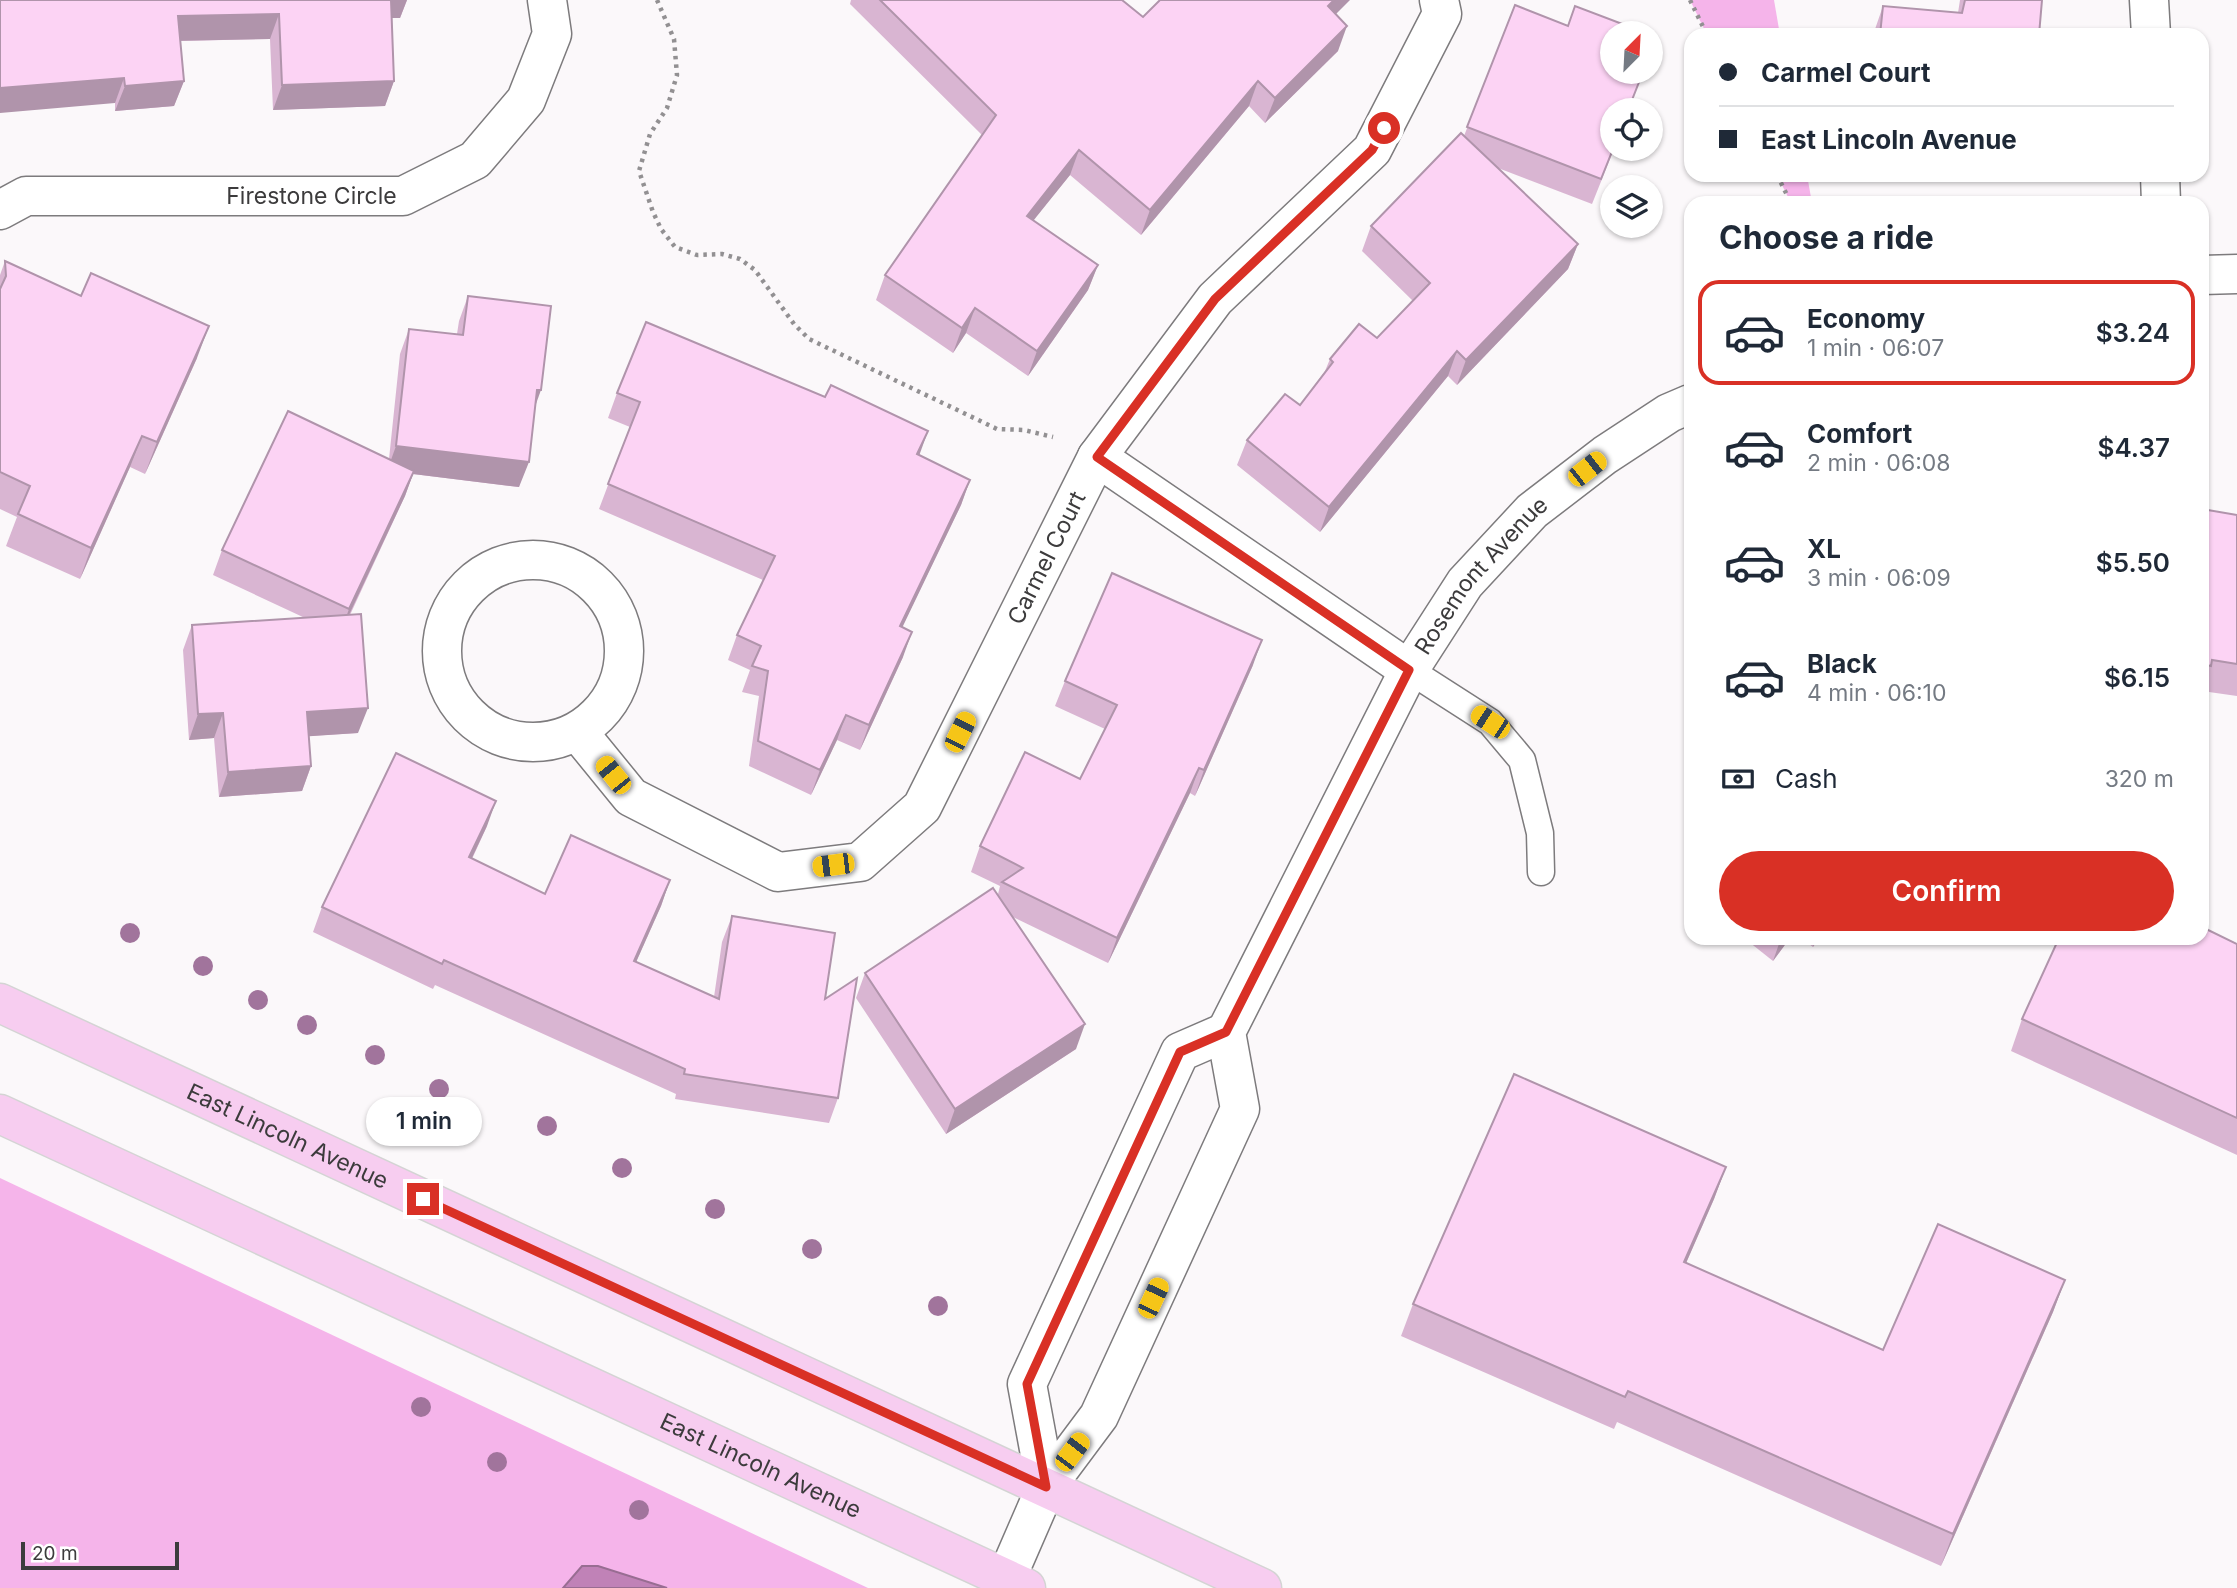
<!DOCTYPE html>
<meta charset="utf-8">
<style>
:root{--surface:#fff;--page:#f2f2f3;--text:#1f2937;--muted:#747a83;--line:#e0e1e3;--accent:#d93025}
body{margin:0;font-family:Inter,sans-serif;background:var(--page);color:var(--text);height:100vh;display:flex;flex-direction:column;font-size:26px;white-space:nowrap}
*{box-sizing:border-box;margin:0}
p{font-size:23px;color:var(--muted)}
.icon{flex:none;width:38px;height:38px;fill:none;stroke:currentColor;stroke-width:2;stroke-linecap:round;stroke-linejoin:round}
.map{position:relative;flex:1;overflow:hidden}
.panel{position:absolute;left:1684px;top:196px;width:525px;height:749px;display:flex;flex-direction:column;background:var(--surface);border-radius:21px;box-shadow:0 2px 5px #0004}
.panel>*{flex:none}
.top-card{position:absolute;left:1684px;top:28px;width:525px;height:154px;border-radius:21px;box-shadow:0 2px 5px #0004;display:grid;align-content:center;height:154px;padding:0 35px;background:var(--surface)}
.needle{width:46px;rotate:24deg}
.tools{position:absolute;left:1600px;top:21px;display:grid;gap:14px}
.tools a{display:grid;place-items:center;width:63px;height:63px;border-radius:50%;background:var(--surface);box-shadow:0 2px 5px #0004;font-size:35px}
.scale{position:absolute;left:21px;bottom:18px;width:158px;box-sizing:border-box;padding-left:7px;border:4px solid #3c3b3c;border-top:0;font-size:19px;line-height:24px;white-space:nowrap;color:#3c3b3c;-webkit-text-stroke:5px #fff;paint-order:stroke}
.end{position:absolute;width:32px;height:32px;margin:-16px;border:9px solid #d93025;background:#fff;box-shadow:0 0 0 4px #fff}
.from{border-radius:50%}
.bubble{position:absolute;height:49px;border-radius:24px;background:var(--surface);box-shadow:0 2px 5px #0004;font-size:23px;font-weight:600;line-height:49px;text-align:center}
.car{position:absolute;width:21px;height:42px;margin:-21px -10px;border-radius:9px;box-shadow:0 0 5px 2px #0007;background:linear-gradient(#f5c518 24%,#345 0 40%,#f5c518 0 76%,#345 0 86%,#f5c518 0)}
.top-card b{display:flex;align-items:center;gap:24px;height:66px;font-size:26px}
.top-card b+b{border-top:2px solid var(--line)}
.top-card i{width:18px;height:18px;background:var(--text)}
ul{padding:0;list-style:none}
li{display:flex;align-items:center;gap:21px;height:105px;margin:0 14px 10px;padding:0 21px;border:4px solid transparent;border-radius:21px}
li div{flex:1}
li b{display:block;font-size:26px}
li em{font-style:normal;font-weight:600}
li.on{border-color:var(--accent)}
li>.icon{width:63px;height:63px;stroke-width:1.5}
h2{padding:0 35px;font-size:32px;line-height:84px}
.pay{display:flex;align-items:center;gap:18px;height:77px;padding:0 35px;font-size:26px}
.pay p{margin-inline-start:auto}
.button{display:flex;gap:14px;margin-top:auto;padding:14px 35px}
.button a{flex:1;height:80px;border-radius:42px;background:var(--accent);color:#fff;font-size:28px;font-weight:600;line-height:80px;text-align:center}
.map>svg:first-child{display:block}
.green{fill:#f5b4ea}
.water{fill:#c082b7;stroke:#986d92;stroke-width:2}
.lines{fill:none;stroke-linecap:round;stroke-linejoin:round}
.lane-casing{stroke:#7d7b7d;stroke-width:29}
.street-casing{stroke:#7d7b7d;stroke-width:41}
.primary-casing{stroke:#d4d4d4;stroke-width:41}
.path{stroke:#929092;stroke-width:4.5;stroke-dasharray:3.5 5;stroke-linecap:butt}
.lane{stroke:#fff;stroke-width:26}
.street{stroke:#fff;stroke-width:38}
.primary{stroke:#f7cdf0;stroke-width:38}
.tree{fill:#a1749c}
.wall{fill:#d9b5d2}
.shaded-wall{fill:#b094ab}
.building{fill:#fcd3f4;stroke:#b094ab;stroke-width:2}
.route{stroke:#d93025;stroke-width:9}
.labels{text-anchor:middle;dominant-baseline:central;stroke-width:5;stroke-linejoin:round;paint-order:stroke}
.street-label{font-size:23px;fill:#3c3b3c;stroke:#fff}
</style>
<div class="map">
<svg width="2237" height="1588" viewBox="0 0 2237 1588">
<rect width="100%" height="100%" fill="#fbf8fa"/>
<g class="green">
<path d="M1690 0H1774L1780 35H1707Z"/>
<path d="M1777 175H1807L1812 203H1791Z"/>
<path d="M0 1178 868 1588H0Z"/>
</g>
<path class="water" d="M582 1566H598L667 1588H563Z"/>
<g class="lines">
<g class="lane-casing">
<path id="lane" d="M1409 670 1490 722 1522 760 1540 833 1541 872"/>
</g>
<g class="street-casing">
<g id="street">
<path d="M2149 0 2151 35"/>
<path d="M2160 175 2161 203"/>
<path id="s1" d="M0 210 26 196H403L475 160 526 100 552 34 547 0"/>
<path d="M2202 275 2237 274"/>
<path d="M1097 457 1409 670"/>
<circle cx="533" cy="651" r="91"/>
<path id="s2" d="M578 732 631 797 778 872 860 862 922 807 1097 457 1215 299 1372 150 1442 14 1439 0"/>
<path d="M1046 1487 1027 1384 1180 1052 1226 1032"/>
<path id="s3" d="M1006 1579 1046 1487 1099 1416 1240 1109 1226 1032 1409 670 1465 583 1532 511 1605 455 1669 413 1690 404"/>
</g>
</g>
<g class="primary-casing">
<g id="primary">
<path id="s4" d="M0 1003 1262 1588"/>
<path id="s5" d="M0 1114 1026 1588"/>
</g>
</g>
<g class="path">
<path d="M657 0 674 39 677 75 667 108 650 134 639 171 653 212 661 229 675 247 697 255 722 254 740 259 755 270 794 324 809 339 997 429 1024 430 1053 437"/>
<path d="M1690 0 1707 35"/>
<path d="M1777 175 1791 203"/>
</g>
<use href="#lane" class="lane"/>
<use href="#street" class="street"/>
<use href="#primary" class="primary"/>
</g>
<g class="tree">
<circle cx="130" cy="933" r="10"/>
<circle cx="203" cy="966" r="10"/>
<circle cx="258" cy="1000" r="10"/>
<circle cx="307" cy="1025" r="10"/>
<circle cx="375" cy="1055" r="10"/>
<circle cx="439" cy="1089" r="10"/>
<circle cx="547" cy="1126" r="10"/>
<circle cx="622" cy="1168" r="10"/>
<circle cx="715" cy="1209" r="10"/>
<circle cx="812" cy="1249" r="10"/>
<circle cx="938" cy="1306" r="10"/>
<circle cx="421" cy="1407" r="10"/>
<circle cx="497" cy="1462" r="10"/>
<circle cx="639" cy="1510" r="10"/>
</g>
<g class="wall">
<path d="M0 0H407L400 18H392L394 81 385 106 273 110 270 39 180 41 184 81 174 106 115 111V103Z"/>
<path d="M851 0H1122L1143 17 1336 14 1338 51 1265 123 1249 106 1141 235 1070 175 1033 220 1098 265 1088 290 1028 376 966 333 953 353 876 300 885 275 982 135 850 4Z"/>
<path d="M1960 0H2042L2039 35H1873L1883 6 1958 13Z"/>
<path d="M1515 5 1612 149H1614L1592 204 1498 168 1578 244 1568 269 1457 385 1448 376 1320 532 1237 465 1247 440 1300 405 1325 371 1330 359 1377 338 1413 301 1362 251 1371 226 1464 136Z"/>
<path d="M5 261 197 358 145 474 130 467 80 579 6 546 17 517 0 509V275Z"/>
<path d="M468 296 535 405 519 487 413 474 405 496 350 615 358 733 309 736 311 766 302 791 219 797 214 738 189 740 183 650 192 625 305 618 213 575 222 550 389 459 400 354 409 329 457 334 459 321Z"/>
<path d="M617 393 919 455 970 480 961 505 902 627 903 657 860 750 837 740 811 795 749 766 759 696 742 692 750 670 728 660 737 635 763 580 599 509 630 427 608 418Z"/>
<path d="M2202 509 2237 515V696L2202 691V693Z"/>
<path d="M1253 665 1195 796 1190 793 1108 963 1013 917 1076 1049 946 1134 856 998 865 973 998 894 1000 886 971 872 980 846 1080 779 1105 729 1055 706 1065 681Z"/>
<path d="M487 826 472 859 545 894 670 880 661 906 636 962 714 997 722 942 732 916 825 999 838 1098 829 1123 675 1099 676 1094 435 985 433 989 313 932 322 907Z"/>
<path d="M1690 835V851L1686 848Z"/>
<path d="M1744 938H1790L1773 961Z"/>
<path d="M1801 938H1819L1813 947Z"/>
<path d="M2237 944V1155L2011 1051 2022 1019Z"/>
<path d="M1726 1167 1714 1199 1686 1263 1883 1350 2065 1280 2053 1312 1941 1566 1617 1422 1614 1429 1401 1336 1413 1304Z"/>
</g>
<g class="shaded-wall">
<path d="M388 0H407L400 18H381Z"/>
<path d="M1334 0H1350L1319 31 1328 6Z"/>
<path d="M279 14 270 39 169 41 178 16Z"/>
<path d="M1347 26 1338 51 1265 123 1275 98Z"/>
<path d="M124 78 115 103 0 113V88Z"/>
<path d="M184 81 174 106 115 111 125 86Z"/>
<path d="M394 81 385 106 273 110 282 85Z"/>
<path d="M1258 81 1249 106 1141 235 1150 210Z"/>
<path d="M1079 150 1070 175 1017 241 1027 216Z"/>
<path d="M1578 244 1568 269 1457 385 1466 360Z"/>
<path d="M1098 265 1088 290 1028 376 1037 351Z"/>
<path d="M975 308 966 333 953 353 962 328Z"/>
<path d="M209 326 197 358 145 474 157 442Z"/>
<path d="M1457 351 1448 376 1320 532 1329 507Z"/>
<path d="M537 390H541L532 415Z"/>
<path d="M928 431 919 456 917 454Z"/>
<path d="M142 436 130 467 80 579 91 548Z"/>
<path d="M396 446 529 462 519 487 413 474 405 496 340 634 349 609 387 471Z"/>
<path d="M970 480 961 505 891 651 900 626Z"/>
<path d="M912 632 903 657 860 750 869 725Z"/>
<path d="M1262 640 1253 665 1195 796 1204 770Z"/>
<path d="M368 708 358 733 298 737 307 712Z"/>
<path d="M223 713 214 738 189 740 198 714Z"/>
<path d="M846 715 837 740 811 795 820 770Z"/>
<path d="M311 766 302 791 219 797 228 772Z"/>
<path d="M1199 768 1190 793 1108 963 1117 938Z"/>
<path d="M496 801 487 826 460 883 469 857Z"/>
<path d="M670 880 661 906 625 987 634 961Z"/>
<path d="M1781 938H1790L1773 961Z"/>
<path d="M1816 938H1819L1813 947Z"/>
<path d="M1085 1024 1076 1049 946 1134 955 1109Z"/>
<path d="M1726 1167 1714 1199 1673 1293 1684 1262Z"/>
<path d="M2065 1280 2053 1312 1941 1566 1953 1534Z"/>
</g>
<g class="building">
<path d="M0 0H391L394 81 282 85 279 14 178 16 184 81 125 86 124 78 0 88Z"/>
<path d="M880 0H1122L1143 17 1160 0H1334L1328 6 1347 26 1275 98 1258 81 1150 210 1079 150 1027 216 1098 265 1037 351 975 308 962 328 885 275 996 115Z"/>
<path d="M1965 0H2042L2039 35H1880L1883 6 1962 13Z"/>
<path d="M1515 5 1568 26 1575 6 1646 33H1612V72H1643L1628 110H1612V149H1613L1601 179 1467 127Z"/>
<path d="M1650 35 1656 37 1650 53Z"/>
<path d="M1461 133 1578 244 1466 360 1457 351 1329 507 1247 440 1285 394 1300 405 1333 362 1330 359 1359 324 1377 338 1430 283 1371 226Z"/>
<path d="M5 261 81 296 91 273 209 326 157 442 142 436 91 548 18 514 30 486 0 472V289L6 276Z"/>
<path d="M468 296 551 306 541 390H537L529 462 396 446 409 329 463 335Z"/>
<path d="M646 322 825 397 831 385 928 431 917 454 970 480 900 626 912 632 869 725 846 715 820 770 758 741 768 671 752 666 761 646 737 635 775 556 608 484 640 402 617 393Z"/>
<path d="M288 411 414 471 349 609 222 550Z"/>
<path d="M2202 509 2237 515V664L2212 660 2211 666 2202 664Z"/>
<path d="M1112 573 1262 640 1204 770 1199 768 1117 938 1002 882 1023 868 980 846 1025 752 1080 779 1117 705 1065 681Z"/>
<path d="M361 614 368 708 307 712 311 766 228 772 223 713 198 714 192 625Z"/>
<path d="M396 753 496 801 469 857 545 894 571 835 670 880 634 961 719 999 732 916 835 933 825 999 857 978 838 1098 684 1074 685 1069 444 960 442 964 322 907Z"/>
<path d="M993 888 1085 1024 955 1109 865 973Z"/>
<path d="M2202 927 2237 944V1118L2022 1019 2059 938H2202Z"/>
<path d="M1514 1074 1726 1167 1684 1262 1883 1350 1938 1224 2065 1280 1953 1534 1628 1391 1625 1397 1413 1304Z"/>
</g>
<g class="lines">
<path class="route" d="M423 1199 1046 1487 1027 1384 1180 1052 1226 1032 1409 670 1097 457 1215 299 1372 150 1384 128"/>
</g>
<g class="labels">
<g class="street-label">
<text stroke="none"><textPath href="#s1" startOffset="315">Firestone Circle</textPath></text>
<text stroke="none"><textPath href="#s2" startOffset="693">Carmel Court</textPath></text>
<text stroke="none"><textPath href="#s3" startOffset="1130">Rosemont Avenue</textPath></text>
<text stroke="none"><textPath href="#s4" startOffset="317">East Lincoln Avenue</textPath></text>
<text stroke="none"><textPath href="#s5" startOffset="838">East Lincoln Avenue</textPath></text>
</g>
</g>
</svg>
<div class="tools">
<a><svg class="needle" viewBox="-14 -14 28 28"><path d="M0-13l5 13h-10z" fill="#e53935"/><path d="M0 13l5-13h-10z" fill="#747a83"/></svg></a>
<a><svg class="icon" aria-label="locate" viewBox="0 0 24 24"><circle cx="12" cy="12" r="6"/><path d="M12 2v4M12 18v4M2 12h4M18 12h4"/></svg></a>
<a><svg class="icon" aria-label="layers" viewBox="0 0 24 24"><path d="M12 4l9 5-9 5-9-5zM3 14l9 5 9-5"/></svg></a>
</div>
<div class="scale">20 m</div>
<i class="end from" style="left:1384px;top:128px"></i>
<i class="end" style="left:423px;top:1199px"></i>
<div class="bubble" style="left:366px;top:1097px;width:116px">1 min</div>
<i class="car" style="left:1587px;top:469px;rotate:52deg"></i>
<i class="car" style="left:1490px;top:722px;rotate:303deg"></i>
<i class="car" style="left:960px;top:732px;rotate:26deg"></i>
<i class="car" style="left:613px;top:775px;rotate:321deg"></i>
<i class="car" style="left:833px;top:865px;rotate:263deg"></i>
<i class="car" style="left:1153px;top:1298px;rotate:25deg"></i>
<i class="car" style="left:1072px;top:1452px;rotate:37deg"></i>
<div class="top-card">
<b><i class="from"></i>Carmel Court</b>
<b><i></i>East Lincoln Avenue</b>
</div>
<section class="panel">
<h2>Choose a ride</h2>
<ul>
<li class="on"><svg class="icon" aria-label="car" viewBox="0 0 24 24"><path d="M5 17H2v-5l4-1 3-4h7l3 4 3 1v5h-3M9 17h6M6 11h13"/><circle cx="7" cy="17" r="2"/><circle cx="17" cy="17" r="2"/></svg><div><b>Economy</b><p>1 min · 06:07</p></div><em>$3.24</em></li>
<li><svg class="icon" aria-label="car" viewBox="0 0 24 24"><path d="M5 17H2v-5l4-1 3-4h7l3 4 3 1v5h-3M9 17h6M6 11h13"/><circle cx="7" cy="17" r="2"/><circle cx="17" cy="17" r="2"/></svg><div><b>Comfort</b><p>2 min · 06:08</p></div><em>$4.37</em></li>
<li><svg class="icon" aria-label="car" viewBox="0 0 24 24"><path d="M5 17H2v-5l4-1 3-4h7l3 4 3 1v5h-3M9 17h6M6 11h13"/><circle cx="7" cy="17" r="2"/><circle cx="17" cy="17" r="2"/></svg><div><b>XL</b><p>3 min · 06:09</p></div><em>$5.50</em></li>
<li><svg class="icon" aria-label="car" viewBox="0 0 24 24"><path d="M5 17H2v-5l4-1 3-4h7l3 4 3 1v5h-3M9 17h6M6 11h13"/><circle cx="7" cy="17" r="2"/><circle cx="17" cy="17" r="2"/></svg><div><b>Black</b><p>4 min · 06:10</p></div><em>$6.15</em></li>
</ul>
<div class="pay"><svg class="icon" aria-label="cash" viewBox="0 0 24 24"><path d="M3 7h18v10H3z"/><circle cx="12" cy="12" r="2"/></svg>Cash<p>320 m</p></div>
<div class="button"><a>Confirm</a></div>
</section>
</div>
